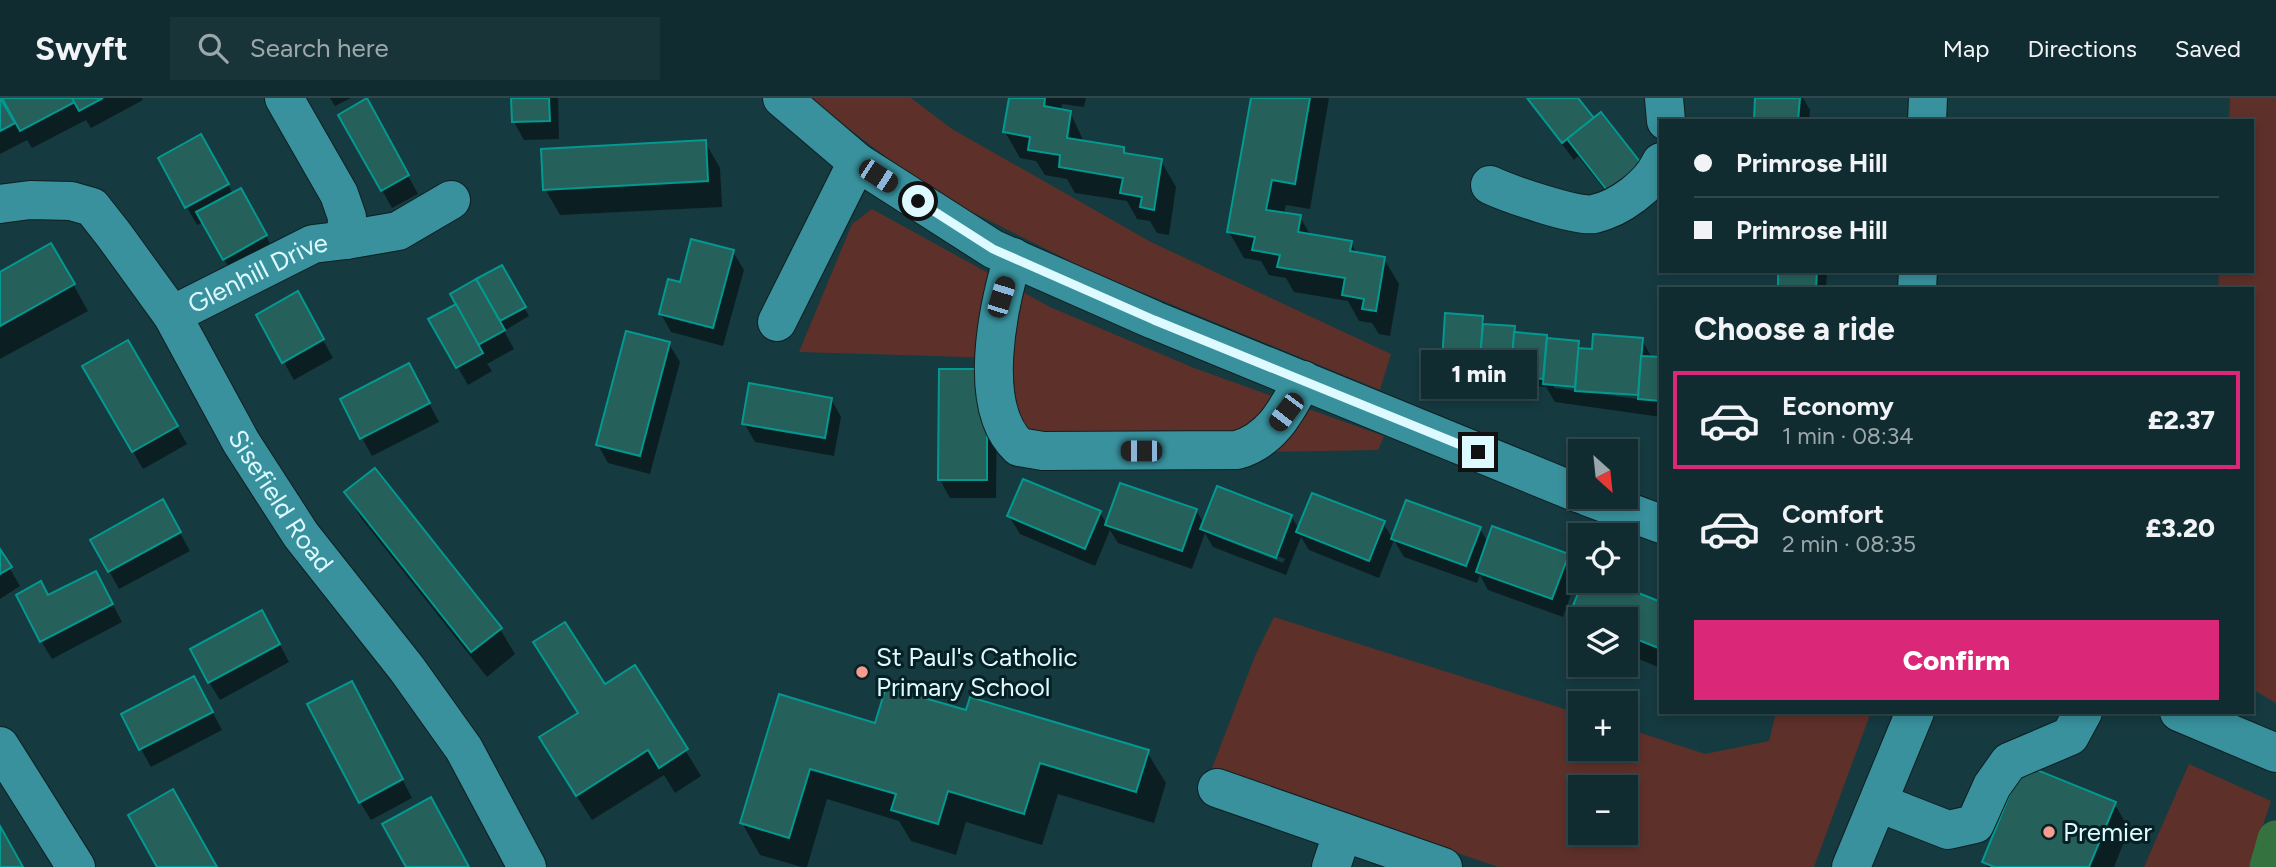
<!DOCTYPE html>
<meta charset="utf-8">
<style>
:root{--surface:#102c30;--page:#193438;--text:#f1f3f6;--muted:#9ca7ab;--line:#30484c;--accent:#db2777}
body{margin:0;font-family:Figtree,sans-serif;background:var(--page);color:var(--text);height:100vh;display:flex;flex-direction:column;font-size:26px;white-space:nowrap}
*{box-sizing:border-box;margin:0}
p{font-size:23px;color:var(--muted)}
.icon{flex:none;width:38px;height:38px;fill:none;stroke:currentColor;stroke-width:2;stroke-linecap:round;stroke-linejoin:round}
.map{position:relative;flex:1;overflow:hidden}
.sheet{position:absolute;left:1659px;top:189px;width:595px;height:427px;display:flex;flex-direction:column;background:var(--surface);border-radius:0px;box-shadow:0 4px 10px #0003,0 0 0 2px var(--line)}
.sheet>*{flex:none}
.hud{position:absolute;left:1659px;top:21px;width:595px;height:154px;border-radius:0px;box-shadow:0 4px 10px #0003,0 0 0 2px var(--line);display:grid;align-content:center;height:154px;padding:0 35px;background:var(--surface)}
.needle{width:46px;rotate:153deg}
.tools{position:absolute;left:1568px;top:341px;display:grid;gap:14px}
.tools a{display:grid;place-items:center;width:70px;height:70px;border-radius:0px;background:var(--surface);box-shadow:0 4px 10px #0003,0 0 0 2px var(--line);font-size:35px}
.end{position:absolute;width:32px;height:32px;margin:-16px;border:9px solid #dcfaff;background:#111;box-shadow:0 0 0 4px #111}
.from{border-radius:50%}
.bubble{position:absolute;height:49px;border-radius:0px;background:var(--surface);box-shadow:0 4px 10px #0003,0 0 0 2px var(--line);font-size:23px;font-weight:800;line-height:49px;text-align:center}
.car{position:absolute;width:21px;height:42px;margin:-21px -10px;border-radius:9px;box-shadow:0 0 5px 2px #0007;background:linear-gradient(#222 24%,#8ab4d8 0 40%,#222 0 76%,#8ab4d8 0 86%,#222 0)}
.hud b{display:flex;align-items:center;gap:24px;height:66px;font-size:26px}
.hud b+b{border-top:2px solid var(--line)}
.hud i{width:18px;height:18px;background:var(--text)}
ul{padding:0;list-style:none}
li{display:flex;align-items:center;gap:21px;height:98px;margin:0 14px 10px;padding:0 21px;border:4px solid transparent;border-radius:0px}
li div{flex:1}
li b{display:block;font-size:26px}
li em{font-style:normal;font-weight:800}
li.active{border-color:var(--accent)}
li>.icon{width:63px;height:63px;stroke-width:1.5}
h2{padding:0 35px;font-size:32px;line-height:84px}
.action{display:flex;gap:14px;margin-top:auto;padding:14px 35px}
.action a{flex:1;height:80px;border-radius:0px;background:var(--accent);color:#fff;font-size:28px;font-weight:800;line-height:80px;text-align:center}
header{display:flex;align-items:center;gap:42px;box-sizing:border-box;height:98px;padding:0 35px;background:var(--surface);border-bottom:2px solid var(--line)}
header strong{font-size:33px}
nav{display:flex;gap:38px;margin-inline-start:auto;font-size:24px}
.search{width:490px;height:63px;background:var(--page);display:flex;align-items:center;gap:18px;box-sizing:border-box;padding:0 24px;border-radius:0px;color:var(--muted);font-size:26px}
.map>svg:first-child{display:block}
.green{fill:#5e302a;fill-rule:evenodd}
.shadow{fill:#0007;fill-rule:evenodd}
.lines{fill:none;stroke-linecap:round;stroke-linejoin:round}
.canal{stroke:#347340;stroke-width:37}
.building{fill:#25605b;stroke:#039991;stroke-width:2}
.minor-casing{stroke:#0f1f21;stroke-width:40}
.minor{stroke:#38919d;stroke-width:38}
.route{stroke:#dcfaff;stroke-width:9}
.poi-dot{fill:#f59c91;stroke:#062024;stroke-width:2.5}
.labels{text-anchor:middle;dominant-baseline:central;stroke-width:6;stroke-linejoin:round;paint-order:stroke}
.street-label{font-size:26px;fill:#dcfaff;stroke:#062024}
.poi-label{font-size:26px;fill:#dcfaff;stroke:#062024;text-anchor:start}
</style>
<header>
<strong>Swyft</strong>
<div class="search"><svg class="icon" aria-label="search" viewBox="0 0 24 24"><circle cx="10" cy="10" r="6"/><path d="M15 15l6 6"/></svg>Search here</div>
<nav><a>Map</a><a>Directions</a><a>Saved</a></nav>
</header>
<div class="map">
<svg width="2276" height="769" viewBox="0 0 2276 769">
<rect width="100%" height="100%" fill="#153a40"/>
<g class="green">
<path d="M808 0H911L952 31 1151 144 1391 256 1380 292 1090 173 934 95Z"/>
<path d="M2230 0H2276V605L2252 591V191H2218L2219 173H2252V23H2229Z"/>
<path d="M872 111 1050 209 1194 270 1384 338 1378 352 1019 359 1000 260 799 254 852 126Z"/>
<path d="M1274 519 1580 616V651H1626V630L1705 656 1769 643 1776 614H1871L1814 769H1498L1212 670 1255 558ZM1580 690H1626V735H1580Z"/>
<path d="M2189 666 2271 703 2249 769H2144Z"/>
</g>
<g class="shadow">
<path d="M0 0H142L143 2 91 30 86 22 32 50 27 42 0 56Z"/>
<path d="M330 0H351L335 8Z"/>
<path d="M513 0H558L559 41 524 42 514 24Z"/>
<path d="M1011 0H1086L1084 9 1062 6 1061 13 1070 14 1084 44 1123 50 1127 57 1161 63 1176 89 1169 137 1157 135 1150 123 1137 121 1127 103 1075 95 1067 81 1045 77 1036 63 1020 60 1005 34Z"/>
<path d="M1253 0H1329L1310 111 1286 107 1284 116 1300 119 1311 138 1351 145 1357 156 1384 161 1399 186 1390 238 1379 236 1372 225 1359 223 1348 203 1294 194 1286 180 1269 177 1261 163 1244 160 1229 134Z"/>
<path d="M1527 0H1576L1621 113 1578 58 1574 62Z"/>
<path d="M1757 0H1803L1810 12 1809 23H1755Z"/>
<path d="M340 17 377 21 418 96 392 110Z"/>
<path d="M201 38 233 96 240 92 276 156 234 179 204 124 197 127 160 61Z"/>
<path d="M705 44 720 70 722 109 560 117 545 91Z"/>
<path d="M51 147 88 213 0 261V176Z"/>
<path d="M733 154 744 172 723 248 671 234 661 216Z"/>
<path d="M501 169 529 218 504 233 514 251 487 266 492 273 468 287 431 222 458 207Z"/>
<path d="M1780 173H1827L1826 191H1779Z"/>
<path d="M297 196 333 260 294 282 258 218Z"/>
<path d="M1482 220 1487 228 1514 230 1517 237 1546 239 1547 242 1578 244 1582 252 1594 253 1642 242 1652 260 1661 301 1554 286V290L1661 304V319L1555 304 1546 289 1516 287 1519 292 1492 289 1488 284 1454 282 1443 264Z"/>
<path d="M127 244 187 346 143 371 84 269Z"/>
<path d="M669 246 680 264 650 376 608 365 598 347Z"/>
<path d="M419 286 439 324 372 358 362 340Z"/>
<path d="M997 291 996 400H950L940 382Z"/>
<path d="M831 301 841 319 834 358 755 344 744 325Z"/>
<path d="M347 395 500 531 515 556 487 579 361 420Z"/>
<path d="M163 404 190 453 119 491 92 442Z"/>
<path d="M1196 412 1204 426 1291 418 1299 431 1383 425 1393 441 1480 431 1488 445 1568 457 1578 476 1563 519 1488 492 1480 477 1477 485 1404 459 1394 442 1379 480 1309 452 1301 439 1286 477 1213 449 1205 435 1192 471 1118 445 1110 432 1095 468 1020 436 1009 418 1100 414 1107 427ZM1215 434 1285 461 1283 465 1215 438Z"/>
<path d="M0 454 20 488 0 501Z"/>
<path d="M1585 483H1603L1661 506V570L1626 556V522H1580V529L1572 515Z"/>
<path d="M106 493 122 524 52 561 41 543 48 499Z"/>
<path d="M272 532 289 564 220 602 209 584Z"/>
<path d="M634 569 701 678 675 695 664 677 592 722 556 666 579 616 604 589Z"/>
<path d="M204 598 222 632 151 669 141 651Z"/>
<path d="M780 598 876 627 967 614 1147 654 1166 685 1154 725 1058 696 1042 747 966 724 956 757 911 743 899 723 827 701 807 769H802L760 757 742 725Z"/>
<path d="M361 603 412 700 371 722 360 704Z"/>
<path d="M2114 705 2129 731 2114 769H1987L1984 764Z"/>
</g>
<g class="lines">
<path class="canal" d="M2268 769 2276 741"/>
</g>
<g class="building">
<path d="M0 0 15 25 0 33Z"/>
<path d="M2 0H72L75 4 20 33Z"/>
<path d="M72 0H103L79 13Z"/>
<path d="M367 0 409 77 381 93 338 17Z"/>
<path d="M511 0H549L550 23 512 24Z"/>
<path d="M1009 0H1045L1044 8 1071 13 1067 40 1124 49V55L1162 61 1154 112 1140 109 1142 99 1120 95 1123 80 1059 69 1060 57 1028 52 1030 39 1003 34Z"/>
<path d="M1251 0H1310L1295 86 1272 82 1266 112 1301 117 1298 134 1352 143 1350 153 1385 159 1376 213 1362 211 1364 201 1342 197 1345 180 1277 169 1280 157 1252 152 1255 139 1227 134Z"/>
<path d="M1527 0H1578L1594 20 1562 45Z"/>
<path d="M1755 0H1800L1798 23H1754Z"/>
<path d="M1601 14 1644 69 1610 96 1567 41Z"/>
<path d="M201 36 229 86 185 110 158 60Z"/>
<path d="M706 42 708 83 543 92 541 51Z"/>
<path d="M241 90 267 137 223 162 196 114Z"/>
<path d="M691 141 734 152 713 230 659 216 668 181 680 184Z"/>
<path d="M51 145 75 186 0 228V174Z"/>
<path d="M502 167 526 209 500 223 476 181Z"/>
<path d="M1778 173H1817L1816 191H1778Z"/>
<path d="M476 181 505 232 478 247 450 196Z"/>
<path d="M298 193 324 241 282 265 256 217Z"/>
<path d="M456 206 483 255 456 270 428 221Z"/>
<path d="M1445 215 1483 218 1480 267 1442 264Z"/>
<path d="M1483 226 1515 228 1511 274 1479 272Z"/>
<path d="M626 233 670 244 640 358 596 347Z"/>
<path d="M1514 234 1547 237 1543 281 1511 278Z"/>
<path d="M1593 236 1643 240 1638 297 1575 293 1578 250 1592 251Z"/>
<path d="M1547 240 1579 243 1575 289 1543 286Z"/>
<path d="M128 242 178 328 132 354 82 268Z"/>
<path d="M1641 258 1661 259V303L1638 301Z"/>
<path d="M409 265 430 305 360 341 340 301Z"/>
<path d="M939 271H987V382H938Z"/>
<path d="M749 285 832 300 825 340 742 326Z"/>
<path d="M375 370 502 530 471 554 344 394Z"/>
<path d="M1023 381 1101 413 1085 451 1007 418Z"/>
<path d="M1120 385 1197 411 1182 453 1105 427Z"/>
<path d="M1217 388 1292 417 1276 460 1200 431Z"/>
<path d="M1312 395 1385 423 1369 463 1296 434Z"/>
<path d="M163 401 181 434 108 474 90 442Z"/>
<path d="M1406 402 1481 429 1466 468 1391 441Z"/>
<path d="M1492 428 1569 456 1552 501 1476 474Z"/>
<path d="M0 451 12 469 0 476Z"/>
<path d="M96 473 113 506 40 544 16 497 41 483 48 497Z"/>
<path d="M1583 483H1608L1661 504V551L1626 537V522H1587L1570 515Z"/>
<path d="M262 512 280 546 208 585 190 551Z"/>
<path d="M565 524 605 586 635 567 688 651 659 670 648 652 576 698 539 639 578 615 533 544Z"/>
<path d="M194 578 213 614 139 652 121 616Z"/>
<path d="M352 583 403 681 359 705 307 606Z"/>
<path d="M886 589 966 612 970 599 1149 652 1136 694 1040 665 1024 716 948 693 938 726 891 712 896 696 810 671 789 740 740 725 779 596 875 625Z"/>
<path d="M2022 666 2116 704 2089 769H1994L1982 764Z"/>
<path d="M173 691 217 769H157L128 717Z"/>
<path d="M431 699 469 769H406L382 726Z"/>
<path d="M0 728 23 769H0Z"/>
</g>
<g class="lines">
<g class="minor-casing">
<g id="minor">
<path d="M782 0 857 64 993 151 1154 222 1580 396"/>
<path d="M1664 0 1666 23"/>
<path d="M1927 23 1928 0"/>
<path d="M1490 87C1507 95 1578 120 1594 116 1620 110 1650 88 1661 64"/>
<path id="s1" d="M0 106 30 102 71 103 92 109 114 137 172 217 241 344 301 437 407 571 464 651 527 769"/>
<path d="M346 142 398 133 451 102"/>
<path d="M1013 159C998 209 976 309 1019 349L1043 353 1237 352C1272 342 1286 313 1303 282"/>
<path d="M1917 191 1918 173"/>
<path id="s2" d="M172 217 313 146 346 142 347 119 339 96 284 0"/>
<path d="M777 224 857 64"/>
<path d="M1588 399 1661 426"/>
<path d="M2179 614 2276 655"/>
<path d="M0 648 76 769"/>
<path d="M1217 690 1443 769"/>
<path d="M1879 705 1948 732 1975 726 1992 688 2009 664 2070 638 2083 614"/>
<path d="M1331 769 1342 736"/>
<path d="M1851 769 1915 614"/>
</g>
</g>
<use href="#minor" class="minor"/>
</g>
<g class="lines">
<path class="route" d="M918 103 993 151 1154 222 1478 354"/>
</g>
<g class="poi-dot">
<circle cx="862" cy="574" r="7"/>
<circle cx="2049" cy="734" r="7"/>
</g>
<g class="labels">
<g class="street-label">
<text stroke="none"><textPath href="#s2" startOffset="96">Glenhill Drive</textPath></text>
<text stroke="none"><textPath href="#s1" startOffset="443">Sisefield Road</textPath></text>
</g>
<g class="poi-label">
<text x="876" y="559">St Paul's Catholic<tspan x="876" dy="30">Primary School</tspan></text>
<text x="2063" y="734">Premier</text>
</g>
</g>
</svg>
<div class="tools">
<a><svg class="needle" viewBox="-14 -14 28 28"><path d="M0-13l5 13h-10z" fill="#e53935"/><path d="M0 13l5-13h-10z" fill="#9ca7ab"/></svg></a>
<a><svg class="icon" aria-label="locate" viewBox="0 0 24 24"><circle cx="12" cy="12" r="6"/><path d="M12 2v4M12 18v4M2 12h4M18 12h4"/></svg></a>
<a><svg class="icon" aria-label="layers" viewBox="0 0 24 24"><path d="M12 4l9 5-9 5-9-5zM3 14l9 5 9-5"/></svg></a>
<a>+</a>
<a>−</a>
</div>
<i class="end from" style="left:918px;top:103px"></i>
<i class="end" style="left:1478px;top:354px"></i>
<div class="bubble" style="left:1421px;top:252px;width:116px">1 min</div>
<i class="car" style="left:878px;top:78px;rotate:123deg"></i>
<i class="car" style="left:1001px;top:199px;rotate:17deg"></i>
<i class="car" style="left:1286px;top:314px;rotate:217deg"></i>
<i class="car" style="left:1141px;top:353px;rotate:270deg"></i>
<div class="hud">
<b><i class="from"></i>Primrose Hill</b>
<b><i></i>Primrose Hill</b>
</div>
<section class="sheet">
<h2>Choose a ride</h2>
<ul>
<li class="active"><svg class="icon" aria-label="car" viewBox="0 0 24 24"><path d="M5 17H2v-5l4-1 3-4h7l3 4 3 1v5h-3M9 17h6M6 11h13"/><circle cx="7" cy="17" r="2"/><circle cx="17" cy="17" r="2"/></svg><div><b>Economy</b><p>1 min · 08:34</p></div><em>£2.37</em></li>
<li><svg class="icon" aria-label="car" viewBox="0 0 24 24"><path d="M5 17H2v-5l4-1 3-4h7l3 4 3 1v5h-3M9 17h6M6 11h13"/><circle cx="7" cy="17" r="2"/><circle cx="17" cy="17" r="2"/></svg><div><b>Comfort</b><p>2 min · 08:35</p></div><em>£3.20</em></li>
</ul>
<div class="action"><a>Confirm</a></div>
</section>
</div>
